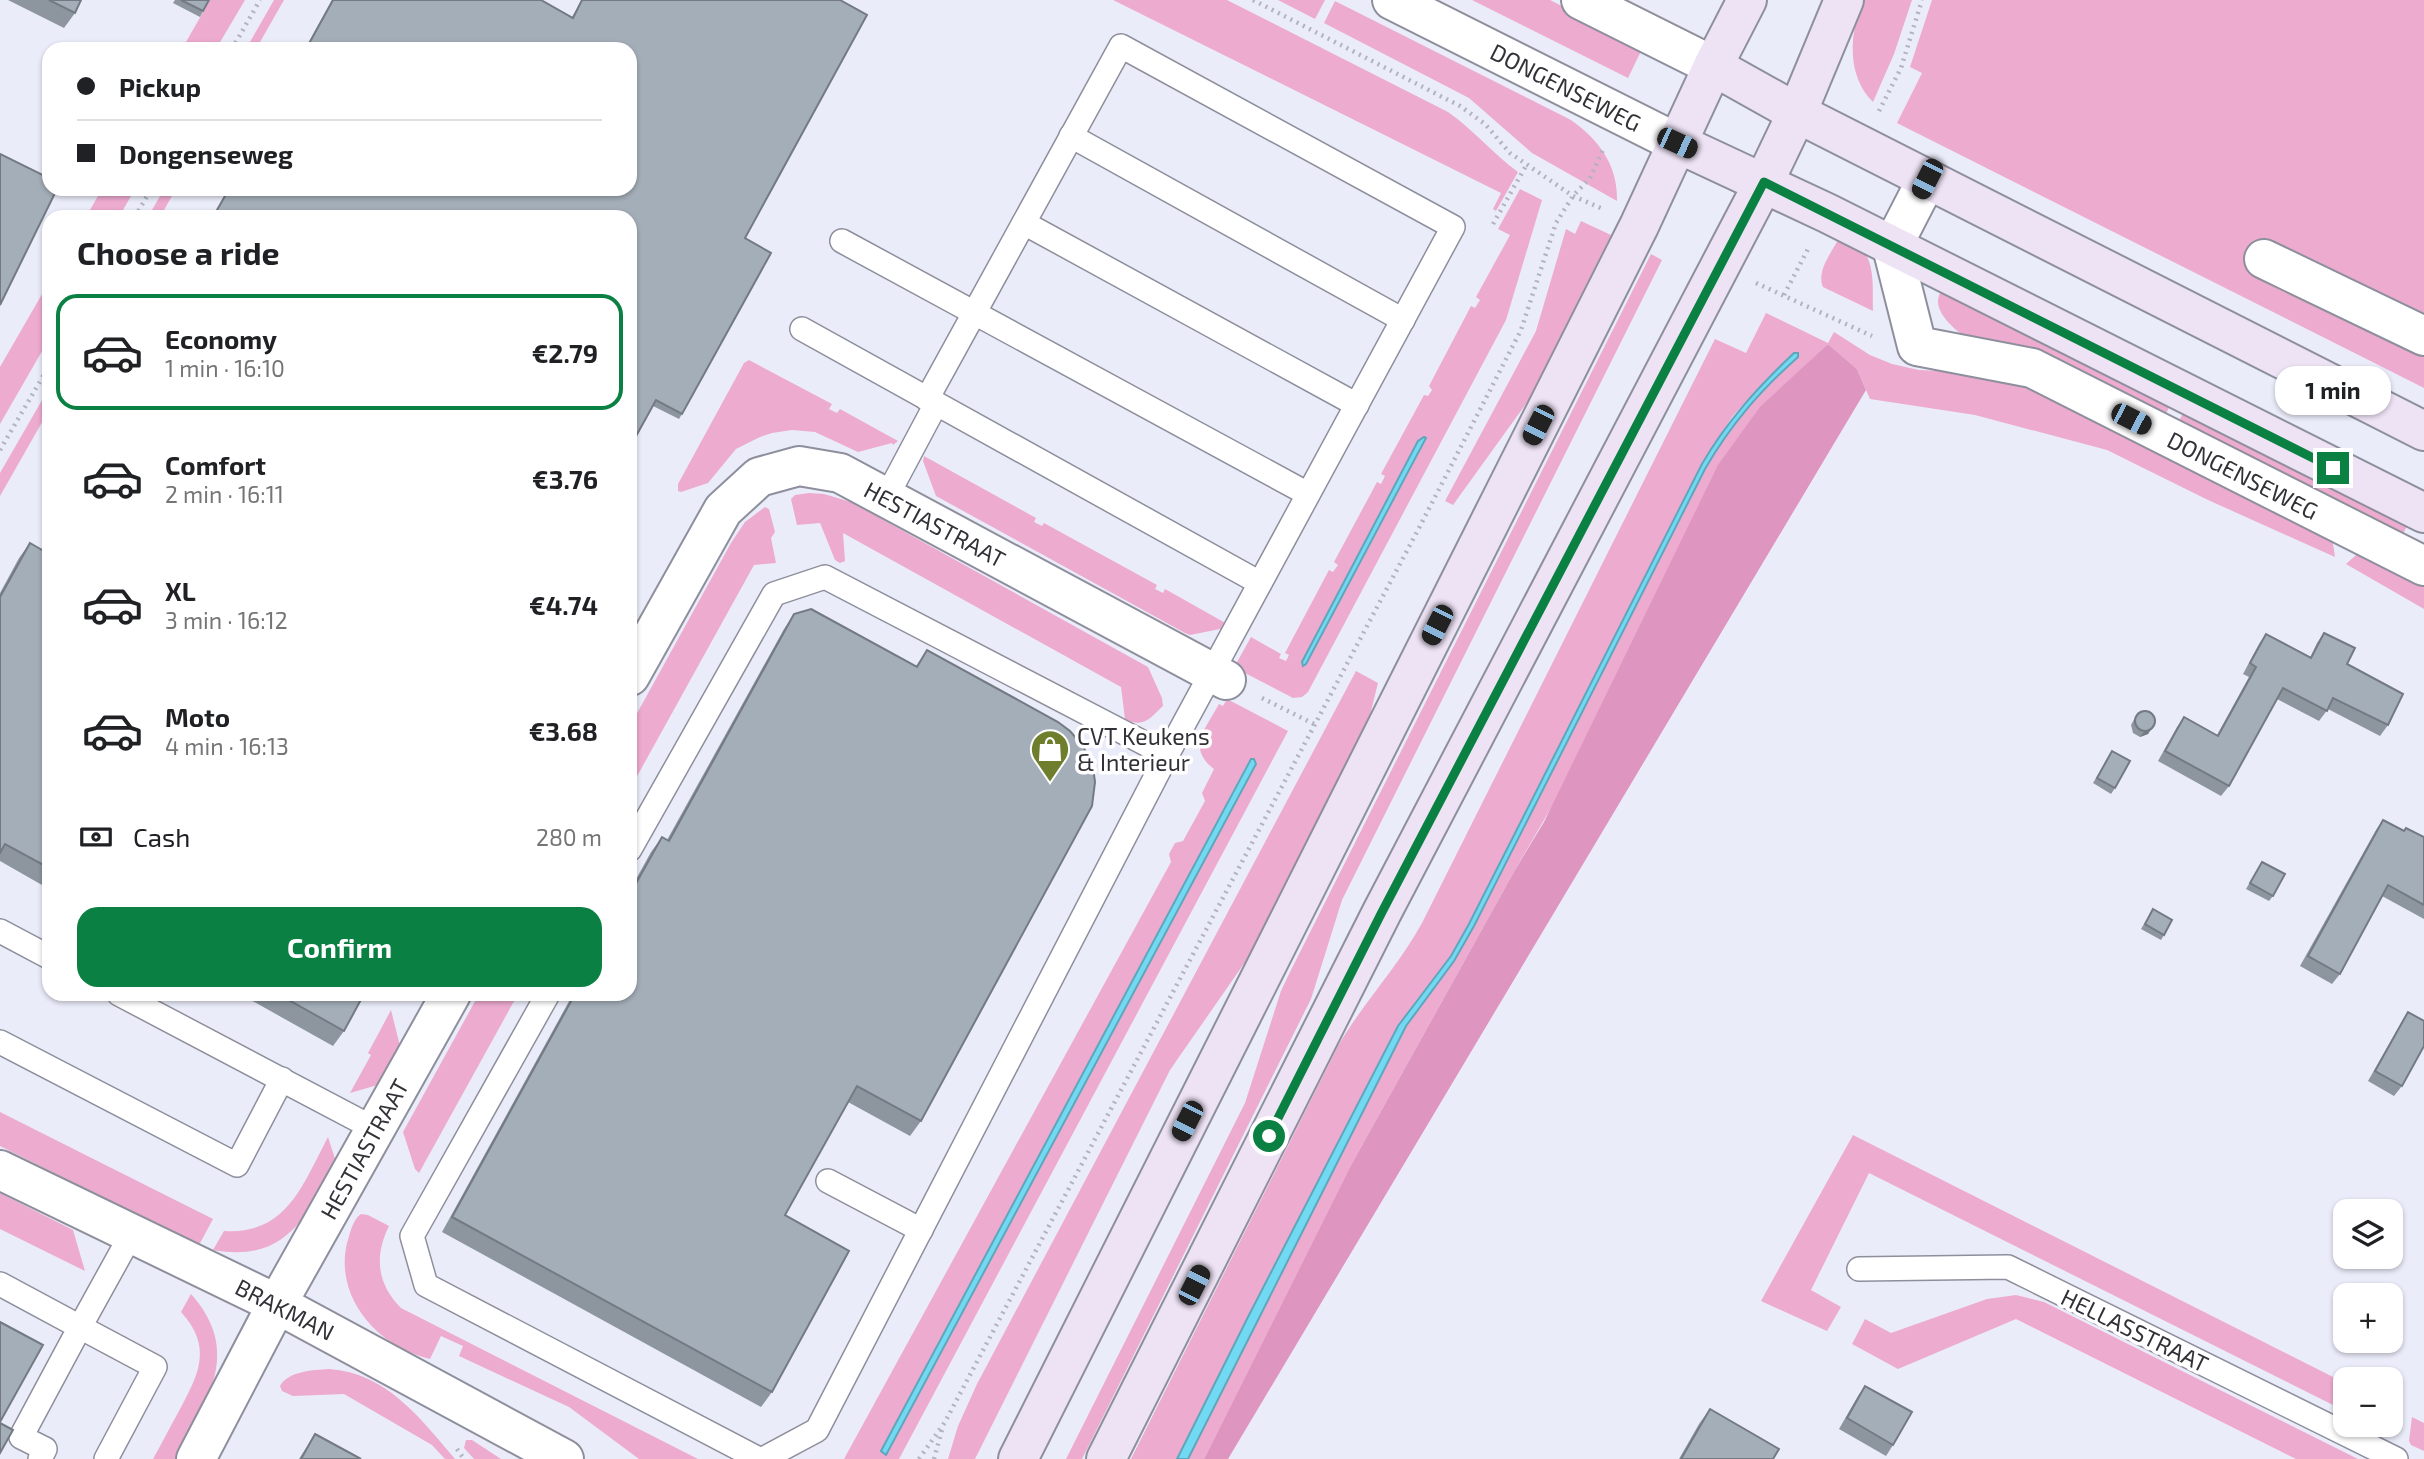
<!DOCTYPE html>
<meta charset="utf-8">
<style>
:root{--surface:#fff;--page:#f2f2f2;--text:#202124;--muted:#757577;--line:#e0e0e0;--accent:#0b8043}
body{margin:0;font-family:"Exo 2",sans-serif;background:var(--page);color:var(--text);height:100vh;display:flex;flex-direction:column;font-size:26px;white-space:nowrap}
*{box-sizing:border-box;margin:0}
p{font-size:23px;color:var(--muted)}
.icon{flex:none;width:38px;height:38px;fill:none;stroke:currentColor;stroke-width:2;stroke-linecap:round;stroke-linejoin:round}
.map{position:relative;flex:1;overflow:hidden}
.drawer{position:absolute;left:42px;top:210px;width:595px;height:791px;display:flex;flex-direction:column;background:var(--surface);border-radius:21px;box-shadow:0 2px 5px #0004}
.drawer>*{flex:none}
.guide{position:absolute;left:42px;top:42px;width:595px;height:154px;border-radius:21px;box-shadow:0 2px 5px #0004;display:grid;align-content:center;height:154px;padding:0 35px;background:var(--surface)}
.fabs{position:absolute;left:2333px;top:1199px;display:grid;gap:14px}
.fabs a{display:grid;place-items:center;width:70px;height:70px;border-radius:14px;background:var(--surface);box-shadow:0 2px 5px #0004;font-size:35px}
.end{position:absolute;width:32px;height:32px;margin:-16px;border:9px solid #0b8043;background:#fff;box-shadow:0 0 0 4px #fff}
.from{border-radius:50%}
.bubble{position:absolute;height:49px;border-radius:21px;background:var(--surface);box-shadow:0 2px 5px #0004;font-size:23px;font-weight:700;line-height:49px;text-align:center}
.car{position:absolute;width:21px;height:42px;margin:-21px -10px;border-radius:9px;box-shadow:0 0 5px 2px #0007;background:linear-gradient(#222 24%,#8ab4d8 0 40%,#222 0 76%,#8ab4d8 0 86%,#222 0)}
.guide b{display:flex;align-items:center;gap:24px;height:66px;font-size:26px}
.guide b+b{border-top:2px solid var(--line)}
.guide i{width:18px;height:18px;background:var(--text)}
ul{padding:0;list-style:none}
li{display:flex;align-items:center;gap:21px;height:116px;margin:0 14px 10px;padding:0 21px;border:4px solid transparent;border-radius:21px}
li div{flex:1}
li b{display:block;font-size:26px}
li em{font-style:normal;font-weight:700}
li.selected{border-color:var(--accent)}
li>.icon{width:63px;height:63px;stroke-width:1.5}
h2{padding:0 35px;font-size:32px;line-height:84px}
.pay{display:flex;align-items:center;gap:18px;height:77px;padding:0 35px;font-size:26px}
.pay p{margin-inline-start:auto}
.primary-button{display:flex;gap:14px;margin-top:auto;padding:14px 35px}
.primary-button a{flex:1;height:80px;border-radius:21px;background:var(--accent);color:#fff;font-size:28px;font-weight:700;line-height:80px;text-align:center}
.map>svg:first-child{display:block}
.green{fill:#edabd0;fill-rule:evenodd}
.forest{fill:#de95bf}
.water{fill:#72d9f3;stroke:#5ea7bb;stroke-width:2}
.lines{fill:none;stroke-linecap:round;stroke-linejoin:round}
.service-casing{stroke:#8d8f9c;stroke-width:26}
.minor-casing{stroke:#8d8f9c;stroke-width:42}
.tertiary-casing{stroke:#8d8f9c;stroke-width:42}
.secondary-casing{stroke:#8d8f9c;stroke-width:42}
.path{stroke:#b2b3bf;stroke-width:4.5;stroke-dasharray:2 5;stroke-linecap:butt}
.service{stroke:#fff;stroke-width:23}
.minor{stroke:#fff;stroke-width:38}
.tertiary{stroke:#fff;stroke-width:38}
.secondary{stroke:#eee3f5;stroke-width:38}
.wall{fill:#8d969f}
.shaded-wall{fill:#737a82}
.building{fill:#a4aeb9;stroke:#737a82;stroke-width:2}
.route{stroke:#0b8043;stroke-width:9}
.labels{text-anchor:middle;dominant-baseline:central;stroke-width:7;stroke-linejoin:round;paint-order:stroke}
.street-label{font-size:23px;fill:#313137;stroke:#fff}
.poi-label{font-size:23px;fill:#313137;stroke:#fff;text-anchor:start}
</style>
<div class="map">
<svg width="2424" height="1459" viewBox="0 0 2424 1459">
<rect width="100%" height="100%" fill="#eaecfa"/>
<g class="green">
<path d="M210 0H245L216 49H182Z"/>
<path d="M274 0H284L256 49H246Z"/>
<path d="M1113 0H1227L1448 112C1474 130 1493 154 1518 172L1496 211 1493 209 1501 193Z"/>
<path d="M1278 0H1325L1315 19Z"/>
<path d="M1472 0H1550L1643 47 1628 78Z"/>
<path d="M1864 0H1912L1894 54 1873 102C1846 76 1849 31 1864 0Z"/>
<path d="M1932 0H2424V388L1897 123 1922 73 1910 67Z"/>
<path d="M1335 1 1571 120C1599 140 1618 165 1617 201L1532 153 1469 98 1324 23Z"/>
<path d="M102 189H135L119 217H86Z"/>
<path d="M164 189H176L160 217H148Z"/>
<path d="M1520 189 1542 200 1506 320 1308 692 1302 697 1293 698 1243 672 1244 669 1236 664 1251 637 1281 654 1279 658 1286 661 1289 655 1285 653 1329 570 1333 572 1338 565 1334 562 1377 482 1381 484 1385 476 1381 474 1424 395 1428 396 1432 390 1429 386 1471 306 1475 308 1480 300 1476 297 1510 235 1498 229ZM1424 437 1425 439 1306 664H1302L1418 441Z"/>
<path d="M1581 221 1611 235 1528 401 1453 505 1445 501 1536 331 1566 229 1575 234Z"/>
<path d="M1839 238C1846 242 1858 245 1863 251 1876 265 1872 295 1873 311L1823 287C1816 271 1832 252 1839 238Z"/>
<path d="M1651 254 1662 260 1342 900 1311 999 1082 1459H1066L1245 1103 1281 991 1289 974Z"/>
<path d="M49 282V339L0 424V367Z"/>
<path d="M1943 289 2172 401 2165 416 1968 339C1953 329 1927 307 1943 289Z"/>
<path d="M1766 313 1828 343 1834 332 1870 355 1892 364 1919 370 2001 374 2331 531 2335 557 2208 500 2107 450 1975 415 1870 399 1857 369 1828 344 1810 361 1515 870 1350 1167 1204 1459H1188L1406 1026 1454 961 1474 926 1705 469C1725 436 1746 406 1774 378L1771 374 1732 417 1702 464 1469 924 1451 956 1415 1002 1248 1317 1177 1459H1131L1338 1046C1363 1003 1398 967 1422 923L1715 339 1746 353Z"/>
<path d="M749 360 832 404 829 409 837 413 840 409 898 441 893 445 892 443 858 452 815 432 792 430 772 433 760 437 736 449 708 483 681 492 678 491V484L744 363Z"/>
<path d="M49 388V410L0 496V473Z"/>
<path d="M2186 407 2410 520 2402 536 2178 423Z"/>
<path d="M924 456 1036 518 1034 522 1042 526 1044 523 1157 585 1155 589 1163 593 1165 589 1229 625 1226 629 1221 631 1220 629 1190 635 1185 633 936 496 923 461Z"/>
<path d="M809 493 824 494 851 502 1148 667 1162 698 1163 706C1151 717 1144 729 1125 719L1121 687 843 533 845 561 840 563 835 560 820 523 797 525 791 499 795 495Z"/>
<path d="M765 507 769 509 775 532 771 538 776 563 754 565 630 789V726L731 543 745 522Z"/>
<path d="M2364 548 2424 578V609L2346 564Z"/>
<path d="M1356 671 1378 683 1370 715 1250 955 1170 1070 975 1459H948L958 1426 977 1384Z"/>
<path d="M1227 699 1288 731 899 1459H844L1171 862 1169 854 1175 843 1183 841 1205 801 1202 793 1214 769C1186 748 1206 728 1219 704L1223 706ZM1249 761H1256V764L887 1454 881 1452Z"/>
<path d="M479 994H518L419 1173 415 1169 403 1132Z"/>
<path d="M391 1010 400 1046 381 1084 350 1093 371 1055 368 1053Z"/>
<path d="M0 1112 213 1219 199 1245 0 1146Z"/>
<path d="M1853 1135 2345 1383V1411L1869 1173 1811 1290 1841 1307 1827 1331 1761 1301Z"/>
<path d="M328 1137 337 1165C304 1218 286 1263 213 1250L224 1231C287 1235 303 1184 328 1137Z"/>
<path d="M0 1193 73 1230 85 1271 0 1229Z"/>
<path d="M361 1214 368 1215 389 1226C374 1256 377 1284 401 1308L698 1459H639L569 1407 459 1356 463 1346 441 1336 430 1359C378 1347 334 1298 347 1243 350 1234 352 1220 361 1214Z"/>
<path d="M191 1294C243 1352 207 1402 175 1459H153C162 1443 170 1427 179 1411 199 1374 213 1347 181 1312Z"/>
<path d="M2016 1295 2044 1302 2358 1459H2296L2016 1319 1898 1369 1852 1344 1865 1319 1891 1333 1987 1299Z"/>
<path d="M329 1369C387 1373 420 1418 455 1459H445L432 1445 344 1394 293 1396 282 1391 280 1386C288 1371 314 1370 329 1369Z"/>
<path d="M2412 1417 2424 1423V1451L2411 1445 2409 1441Z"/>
<path d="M466 1440H472L501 1459H474L464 1448Z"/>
</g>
<path class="forest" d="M1828 344 1857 369 1866 390 1228 1459H1204L1350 1167 1515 870 1544 822 1718 465 1760 407Z"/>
<g class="water">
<path d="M1794 353H1798V357C1760 391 1731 424 1705 469L1474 926 1454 961 1406 1026 1188 1459H1177L1248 1317 1398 1026 1451 956 1469 924 1702 464C1727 421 1758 387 1794 353Z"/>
<path d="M1424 437 1426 438 1306 664 1303 666 1302 662 1418 441Z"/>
<path d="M1251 759H1254L1256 764 886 1455 881 1451Z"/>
</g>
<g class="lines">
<g class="service-casing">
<g id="service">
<path d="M1071 136 1403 320"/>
<path d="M1024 223 1357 405"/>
<path d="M842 241 1308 494"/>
<path d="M802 329 1260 583"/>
<path d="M886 498 936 404"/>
<path d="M630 849 774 594 825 577 1167 755"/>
<path d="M0 931 49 957"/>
<path d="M119 994 375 1129"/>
<path d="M548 994 412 1236 426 1285 759 1459"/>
<path d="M0 1042 237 1165 282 1079"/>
<path d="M828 1181 921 1230"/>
<path d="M1859 1269 2008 1267 2396 1459"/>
<path d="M0 1284 80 1327 21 1437 45 1449 40 1459"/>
<path d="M106 1459 155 1367 80 1327 132 1233"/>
<path d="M763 1459 817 1430 1167 755 1453 227 1121 46 927 399"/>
</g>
</g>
<g class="minor-casing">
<g id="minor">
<path d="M1927 179 1892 247 1917 346 2032 368 2424 566"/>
<path d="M2264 259 2424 336"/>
<path d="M630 676 723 510 759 477 799 466 840 473 1226 680"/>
<path d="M0 1170 277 1304 564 1459"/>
<path d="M196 1459 277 1304 451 994"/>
</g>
</g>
<g class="tertiary-casing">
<g id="tertiary">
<path d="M1392 0 1677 143"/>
<path d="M1581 0 1713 66"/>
</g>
</g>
<g class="secondary-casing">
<g id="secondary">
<path d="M1713 66 1797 113 2424 431"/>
<path d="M1677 143 1827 213 2424 513"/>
<path d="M1018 1459 1639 226 1713 66 1747 0"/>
<path d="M1106 1459 1382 912 1764 182 1797 113 1844 0"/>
</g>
</g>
<g class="path">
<path d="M1253 0 1460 106 1485 124 1510 153 1573 196 1603 209"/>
<path d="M232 49 260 0"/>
<path d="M1879 111 1901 68 1922 0"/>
<path d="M135 217 151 189"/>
<path d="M1493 224 1527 164"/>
<path d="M1756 283 1872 336"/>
<path d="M1784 295 1808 249"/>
<path d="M0 450 49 366"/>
<path d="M1262 698 1314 724"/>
<path d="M457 1449 464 1459"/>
<path d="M919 1459 945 1422 1419 528 1521 330 1556 223 1573 196 1590 178 1603 150"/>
<path d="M934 1459 943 1426"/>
</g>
<use href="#service" class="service"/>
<use href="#minor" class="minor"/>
<use href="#tertiary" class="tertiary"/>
<use href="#secondary" class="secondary"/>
</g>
<g class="wall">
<path d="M8 0H81L75 13 64 28Z"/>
<path d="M175 0H209L200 17 173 3Z"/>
<path d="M332 0H541L572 17 582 0H840L745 238 682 414 679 419 653 406 630 217H213L228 189H630V49H305Z"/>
<path d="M30 543 49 554V889L0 861V593L19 558Z"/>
<path d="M794 614 916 666 927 650 921 1121 910 1136 848 1102 785 1215 772 1392 761 1407 442 1232 573 994H630V890L651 852 662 837 667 840 784 629Z"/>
<path d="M2324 633 2347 664 2388 725 2380 736 2328 709 2319 721 2277 699 2229 786 2221 796 2158 761 2177 727 2184 717 2217 735 2249 677 2243 674 2259 644 2266 634 2310 658 2317 643Z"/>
<path d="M2138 712 2151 729 2148 734 2140 737 2133 733 2131 725Z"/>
<path d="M2112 751 2115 788 2111 794 2093 783Z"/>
<path d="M2383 820 2404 831 2424 837V919L2382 896 2340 974 2332 984 2300 966 2376 830Z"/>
<path d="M2262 862 2273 896 2269 901 2246 889Z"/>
<path d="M2153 909 2164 935 2161 940 2141 929Z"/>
<path d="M240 994H364L344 1031 333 1046Z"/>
<path d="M2408 1012 2402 1086 2394 1096 2368 1081 2401 1023Z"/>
<path d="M1865 1386 1893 1445 1886 1456 1839 1429 1858 1396Z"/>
<path d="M1710 1409 1773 1459H1679L1699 1424Z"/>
<path d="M315 1434 361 1459H299Z"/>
</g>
<path class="shaded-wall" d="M2151 729 2148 734 2140 737 2144 732Z"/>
<g class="building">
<path d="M49 0H81L75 13Z"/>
<path d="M181 0H209L203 11Z"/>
<path d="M333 0H541L573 18 582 0H840L867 15 745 238 771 253 682 414 656 400 630 447V217H213L229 189H630V49H306Z"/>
<path d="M0 154 49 178V189H57L0 305Z"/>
<path d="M30 543 49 554V868L5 844 0 853V597Z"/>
<path d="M811 609 917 667 927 650 1058 722 1070 731 1083 746 1093 767 1095 782 1092 806 921 1121 857 1086 785 1215 849 1251 772 1392 452 1217 575 994H630V894L662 837 669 841 794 614Z"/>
<path d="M2324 633 2355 648 2347 664 2403 694 2388 725 2333 698 2327 711 2283 688 2229 786 2165 751 2184 717 2218 736 2256 667 2250 663 2266 634 2311 658Z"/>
<circle cx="2145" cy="721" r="10"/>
<path d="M2112 751 2130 761 2115 788 2097 778Z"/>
<path d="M2383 820 2404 831 2406 828 2424 837V905L2388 885 2340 974 2308 956Z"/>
<path d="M2262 862 2285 874 2273 896 2250 883Z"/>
<path d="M2153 909 2172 920 2164 935 2145 924Z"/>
<path d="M278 994H364L344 1031Z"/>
<path d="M2408 1012 2424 1021V1046L2402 1086 2375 1071Z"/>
<path d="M0 1322 43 1345 0 1422Z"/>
<path d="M1865 1386 1912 1412 1893 1445 1847 1418Z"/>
<path d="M1710 1409 1779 1449 1773 1459H1681Z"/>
<path d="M0 1423 13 1430 0 1453Z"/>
<path d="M315 1434 361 1459H301Z"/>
</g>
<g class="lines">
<path class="route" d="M1269 1136 1382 912 1764 182 2333 468"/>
</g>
<defs>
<g id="shop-pin" transform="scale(2.0125)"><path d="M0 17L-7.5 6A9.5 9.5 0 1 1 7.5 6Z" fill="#6e7e2c" stroke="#fff"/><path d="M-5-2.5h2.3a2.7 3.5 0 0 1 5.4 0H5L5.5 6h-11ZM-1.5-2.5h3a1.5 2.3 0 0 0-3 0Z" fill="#fff"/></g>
</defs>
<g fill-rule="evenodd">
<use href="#shop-pin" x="1050" y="749"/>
</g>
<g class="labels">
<g class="street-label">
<text transform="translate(1566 87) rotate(27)">DONGENSEWEG</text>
<text transform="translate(2243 475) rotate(27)">DONGENSEWEG</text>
<text transform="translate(935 524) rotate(28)">HESTIASTRAAT</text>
<text transform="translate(364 1149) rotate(-61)">HESTIASTRAAT</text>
<text transform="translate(285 1309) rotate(27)">BRAKMAN</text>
<text transform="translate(2135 1330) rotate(26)">HELLASSTRAAT</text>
</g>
<g class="poi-label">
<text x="1077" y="736">CVT Keukens<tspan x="1077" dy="26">&amp; Interieur</tspan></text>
</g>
</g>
</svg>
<div class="fabs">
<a><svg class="icon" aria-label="layers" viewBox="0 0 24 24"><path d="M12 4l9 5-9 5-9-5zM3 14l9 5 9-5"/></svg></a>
<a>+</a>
<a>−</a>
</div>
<i class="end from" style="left:1269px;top:1136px"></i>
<i class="end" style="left:2333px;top:468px"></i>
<div class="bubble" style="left:2275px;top:366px;width:116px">1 min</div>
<i class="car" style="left:1677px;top:143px;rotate:115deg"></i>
<i class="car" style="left:1927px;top:179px;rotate:207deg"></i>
<i class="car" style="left:2131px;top:419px;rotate:117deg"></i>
<i class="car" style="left:1538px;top:425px;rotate:207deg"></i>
<i class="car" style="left:1437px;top:625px;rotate:207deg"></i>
<i class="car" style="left:1187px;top:1121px;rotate:207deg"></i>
<i class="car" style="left:1194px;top:1285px;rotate:27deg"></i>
<div class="guide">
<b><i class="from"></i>Pickup</b>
<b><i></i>Dongenseweg</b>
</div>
<section class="drawer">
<h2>Choose a ride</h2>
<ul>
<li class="selected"><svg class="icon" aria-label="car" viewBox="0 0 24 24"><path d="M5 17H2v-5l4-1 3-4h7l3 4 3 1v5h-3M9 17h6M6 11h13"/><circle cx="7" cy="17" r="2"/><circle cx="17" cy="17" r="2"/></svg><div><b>Economy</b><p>1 min · 16:10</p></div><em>€2.79</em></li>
<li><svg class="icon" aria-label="car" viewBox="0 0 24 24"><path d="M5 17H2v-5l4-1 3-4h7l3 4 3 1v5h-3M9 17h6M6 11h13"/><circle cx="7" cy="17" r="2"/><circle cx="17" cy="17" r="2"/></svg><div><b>Comfort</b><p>2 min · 16:11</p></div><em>€3.76</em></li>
<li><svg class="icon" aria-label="car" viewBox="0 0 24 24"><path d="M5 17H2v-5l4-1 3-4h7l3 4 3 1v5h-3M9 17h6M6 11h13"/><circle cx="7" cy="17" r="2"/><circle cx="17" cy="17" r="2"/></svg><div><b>XL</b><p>3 min · 16:12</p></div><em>€4.74</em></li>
<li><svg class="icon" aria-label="car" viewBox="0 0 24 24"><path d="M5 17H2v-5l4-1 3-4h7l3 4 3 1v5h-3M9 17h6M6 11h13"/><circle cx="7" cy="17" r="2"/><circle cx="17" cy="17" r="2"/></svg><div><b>Moto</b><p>4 min · 16:13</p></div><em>€3.68</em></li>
</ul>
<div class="pay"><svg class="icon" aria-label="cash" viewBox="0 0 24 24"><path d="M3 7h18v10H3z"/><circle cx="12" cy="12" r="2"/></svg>Cash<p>280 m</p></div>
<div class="primary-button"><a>Confirm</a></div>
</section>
</div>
